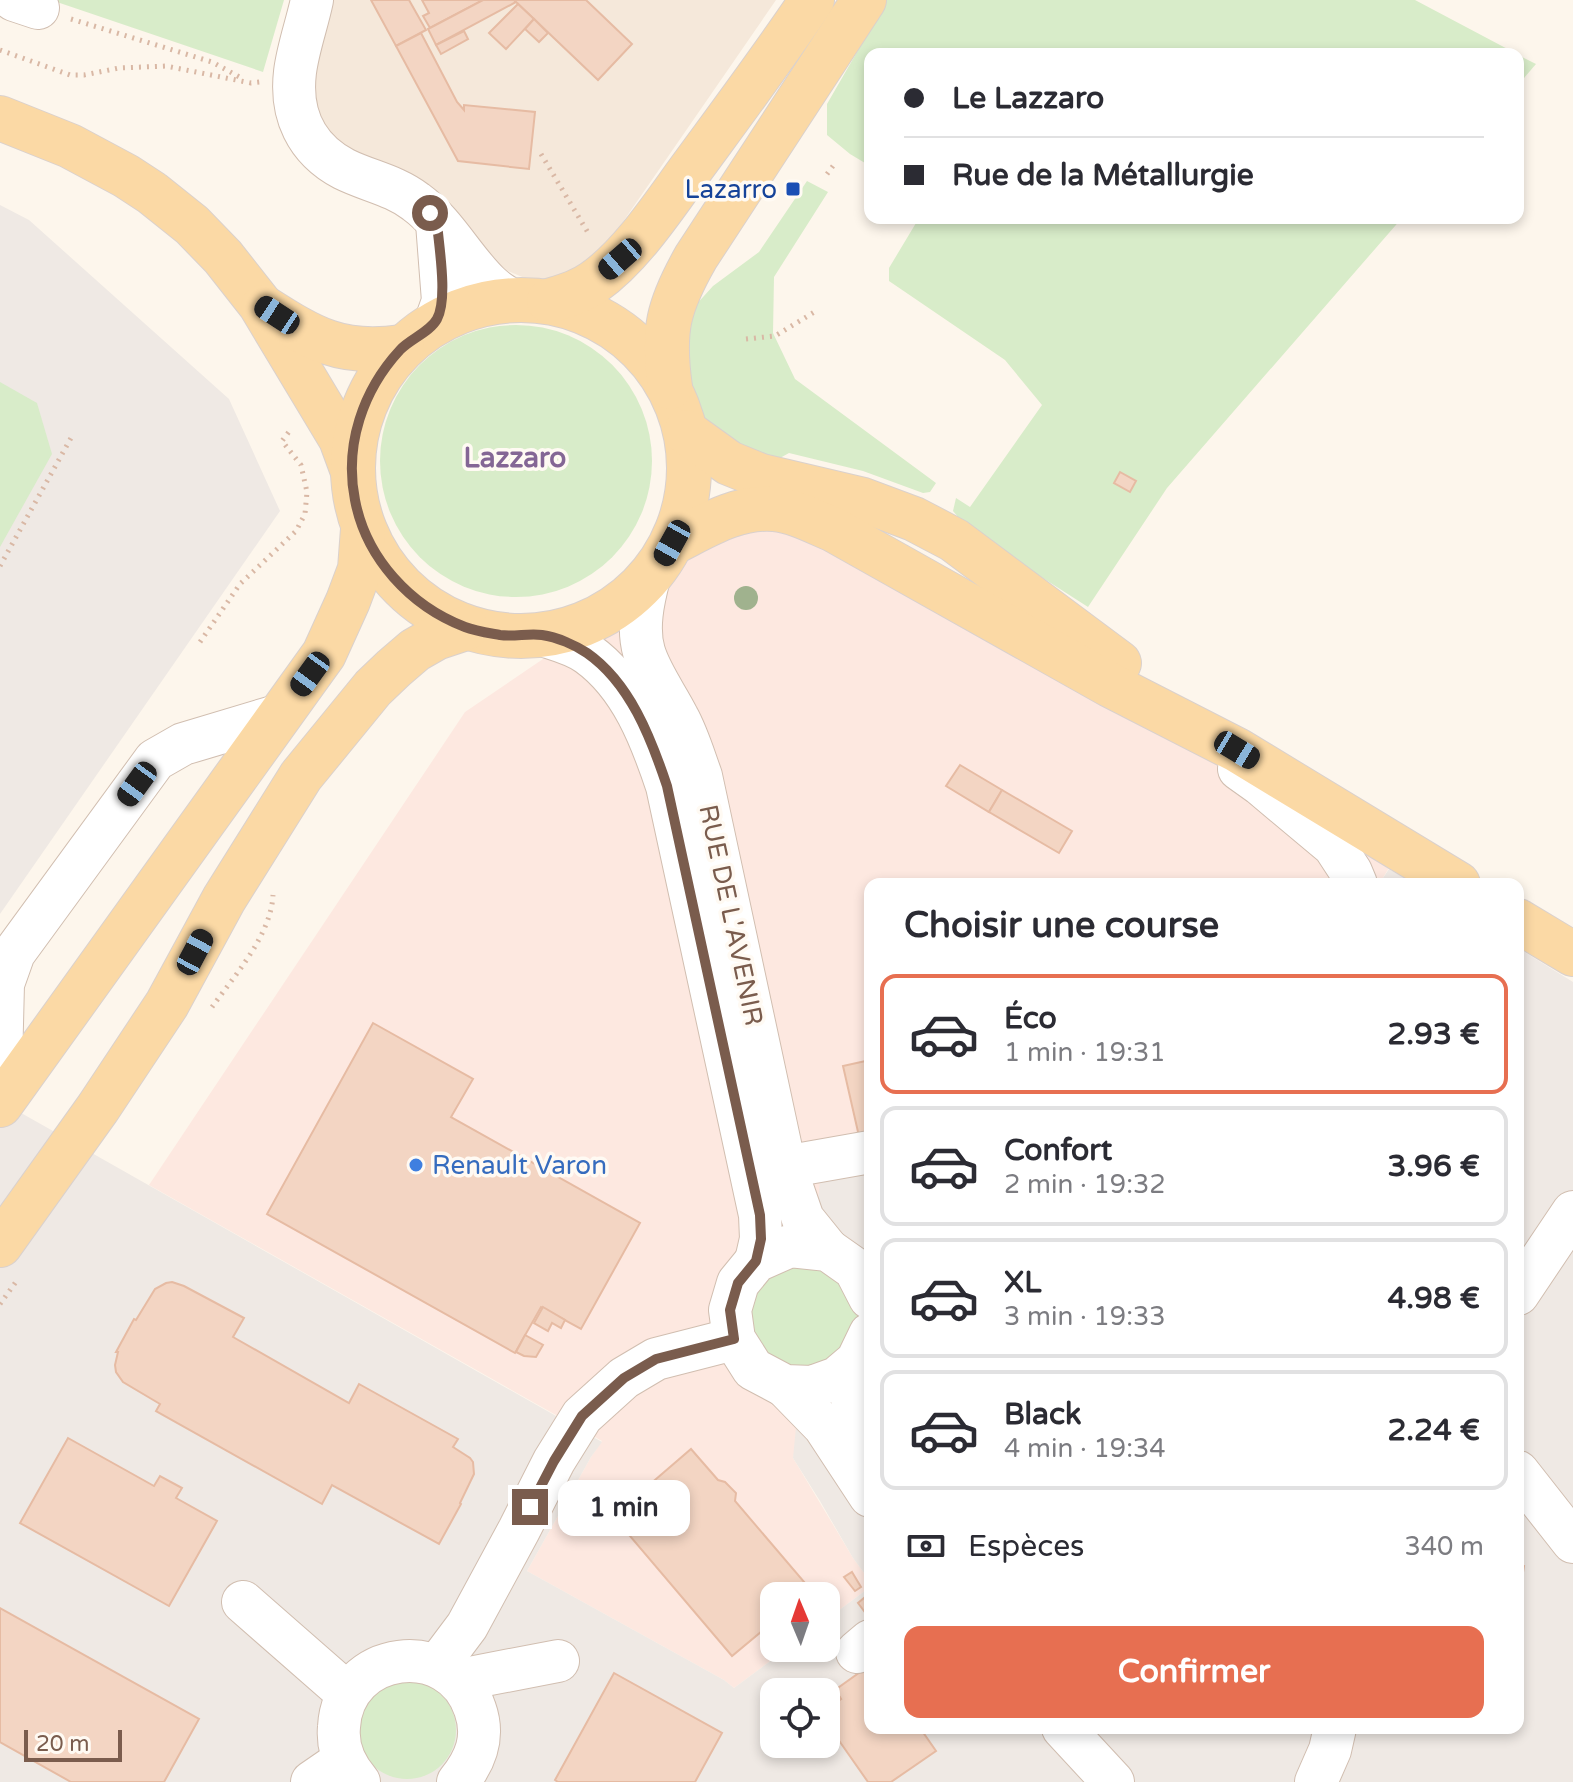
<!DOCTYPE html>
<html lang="fr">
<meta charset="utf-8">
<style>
:root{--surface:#fff;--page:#f7f7f7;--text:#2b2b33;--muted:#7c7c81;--line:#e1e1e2;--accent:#e76f51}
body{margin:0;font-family:"Varela Round",sans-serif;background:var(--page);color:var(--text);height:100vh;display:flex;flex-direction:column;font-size:30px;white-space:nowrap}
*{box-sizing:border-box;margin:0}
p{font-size:26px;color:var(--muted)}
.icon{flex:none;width:44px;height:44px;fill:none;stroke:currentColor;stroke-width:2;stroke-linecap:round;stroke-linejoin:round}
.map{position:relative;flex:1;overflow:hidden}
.details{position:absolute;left:864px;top:878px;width:660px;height:856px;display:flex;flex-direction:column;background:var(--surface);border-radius:16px;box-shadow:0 4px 12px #0003}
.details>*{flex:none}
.guide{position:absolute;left:864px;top:48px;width:660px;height:176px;border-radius:16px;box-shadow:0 4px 12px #0003;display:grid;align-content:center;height:176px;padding:0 40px;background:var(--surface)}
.needle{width:52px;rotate:358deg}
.buttons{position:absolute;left:760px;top:1582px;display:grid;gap:16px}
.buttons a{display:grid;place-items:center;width:80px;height:80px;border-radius:16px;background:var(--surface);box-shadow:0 4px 12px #0003;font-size:40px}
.scale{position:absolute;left:24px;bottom:20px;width:98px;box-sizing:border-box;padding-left:8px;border:4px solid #7a5c4d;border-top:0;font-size:22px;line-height:28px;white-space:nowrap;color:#7a5c4d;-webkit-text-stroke:6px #fffaf3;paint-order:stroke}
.end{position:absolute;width:36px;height:36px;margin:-18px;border:10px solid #7a5c4d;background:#fff;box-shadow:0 0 0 4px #fff}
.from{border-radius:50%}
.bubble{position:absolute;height:56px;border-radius:16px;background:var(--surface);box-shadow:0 4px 12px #0003;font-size:26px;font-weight:800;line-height:56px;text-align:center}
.car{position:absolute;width:24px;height:48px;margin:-24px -12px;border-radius:10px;box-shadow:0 0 6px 2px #0007;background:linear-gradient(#222 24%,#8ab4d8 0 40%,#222 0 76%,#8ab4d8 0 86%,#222 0)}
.guide b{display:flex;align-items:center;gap:28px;height:76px;font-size:30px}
.guide b+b{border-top:2px solid var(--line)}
.guide i{width:20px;height:20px;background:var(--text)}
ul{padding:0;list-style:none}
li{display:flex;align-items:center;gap:24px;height:120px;margin:0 16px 12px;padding:0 24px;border:4px solid var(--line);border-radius:16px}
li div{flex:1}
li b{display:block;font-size:30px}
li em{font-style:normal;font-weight:800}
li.active{border-color:var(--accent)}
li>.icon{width:72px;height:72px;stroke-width:1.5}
h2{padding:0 40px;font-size:36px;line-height:96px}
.pay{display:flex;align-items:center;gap:20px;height:88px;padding:0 40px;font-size:30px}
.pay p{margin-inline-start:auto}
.cta{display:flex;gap:16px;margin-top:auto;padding:16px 40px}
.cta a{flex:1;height:92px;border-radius:16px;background:var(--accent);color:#fff;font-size:32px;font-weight:800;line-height:92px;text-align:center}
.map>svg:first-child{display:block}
.residential{fill:#f5e8da}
.commercial{fill:#fde8e0}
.industrial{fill:#efe9e4;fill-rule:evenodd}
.green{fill:#d8ecc9}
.building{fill:#f3d5c3;stroke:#e6bba3;stroke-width:2}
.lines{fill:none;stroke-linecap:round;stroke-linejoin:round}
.minor-casing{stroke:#d1beb0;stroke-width:44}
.major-casing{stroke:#dad1cd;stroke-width:46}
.path{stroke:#d9b8a5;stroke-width:5;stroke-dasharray:2 6;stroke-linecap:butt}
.minor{stroke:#fff;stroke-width:42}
.major{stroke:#fbd9a5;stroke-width:44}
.tree{fill:#a0b28e}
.route{stroke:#7a5c4d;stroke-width:10}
.transit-dot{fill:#1a4fb4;stroke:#fffaf3;stroke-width:3}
.shop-dot{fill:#3f7fe0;stroke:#fffaf3;stroke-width:3}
.labels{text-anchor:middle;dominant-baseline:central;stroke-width:7;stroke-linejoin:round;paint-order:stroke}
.transit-label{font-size:26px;fill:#164399;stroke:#fffaf3;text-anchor:end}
.street-label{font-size:26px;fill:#7a5c4d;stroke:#fffaf3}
.shop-label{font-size:26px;fill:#366cbe;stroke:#fffaf3;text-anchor:start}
.neighbourhood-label{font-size:28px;font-weight:bold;fill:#846695;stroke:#fffaf3}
</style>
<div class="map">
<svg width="1573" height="1782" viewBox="0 0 1573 1782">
<rect width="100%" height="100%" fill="#fdf6ec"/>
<path class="residential" d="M325 0H776L587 274 532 281 479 259 441 194 347 149 319 122 314 84Z"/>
<path class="commercial" d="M745 522 808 528 1402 847 1379 884H870V1171L793 1458 853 1558 870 1581V1587L826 1620V1596H774V1648H788L734 1688 724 1680 527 1571 591 1457 602 1441 149 1185 465 712Z"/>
<g class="industrial">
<path d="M0 205 29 220 229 399 280 511 0 914Z"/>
<path d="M1389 869 1414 884H1379Z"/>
<path d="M1518 948 1573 982V1782H0V1101L602 1442 591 1457 527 1571 724 1680 734 1688 788 1648H826V1620L870 1587V1728H1518ZM774 1692H826V1744H774Z"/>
<path d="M870 1171V1581L853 1558 820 1501 793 1458 820 1181Z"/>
</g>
<g class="green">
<path d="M51 0H284L263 72Z"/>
<path d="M887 0H1415L1517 54H870V166L850 154 827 135V104Z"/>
<path d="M1518 55 1536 64 1518 85Z"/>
<path d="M807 181 828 192 774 277 773 333 795 379 936 483 930 492 923 493 863 471 789 453 771 463 712 433 692 394 683 353 694 307 713 286 759 252Z"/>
<path d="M919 218H1402L1167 488 1088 607 970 531 953 511 956 498 970 507 1042 405 1005 360 889 281V268Z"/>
<circle cx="516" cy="461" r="136"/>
<path d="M0 382 37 403 52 454 0 547Z"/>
<path d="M784 1262 830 1266 857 1304 858 1320 834 1360 804 1370 774 1362 752 1339 750 1293Z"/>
<circle cx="407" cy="1730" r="49"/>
</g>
<g class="building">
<path d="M371 0H409L426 30 396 46Z"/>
<path d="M422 0H483L430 28 423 16 429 13Z"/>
<path d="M483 0H514L516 2 436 45 428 29Z"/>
<path d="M514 0H586L632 44 598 80Z"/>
<path d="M518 4 534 19 506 49 489 33Z"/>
<path d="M534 19 548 33 539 42 525 29Z"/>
<path d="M464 31 468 39 441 54 436 45Z"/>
<path d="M421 33 457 102 464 110V105L535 112 529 169 458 161 396 46Z"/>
<path d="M1120 472 1136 481 1130 492 1114 483Z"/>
<path d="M960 765 1002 790 989 812 946 786Z"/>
<path d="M1002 790 1072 831 1059 853 989 812Z"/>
<path d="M373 1023 473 1079 451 1117 640 1223 581 1329 541 1307 515 1353 267 1214Z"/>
<path d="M870 1060V1143L861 1145 843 1066Z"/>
<path d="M172 1282 184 1286 244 1318 233 1337 349 1403 359 1384 458 1439 453 1447 470 1458 473 1462 474 1474 460 1503 461 1504 439 1544 332 1485 322 1504 156 1411 160 1404 123 1382 116 1372 115 1365 118 1352H116L134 1319 136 1320 155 1289 166 1283Z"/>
<path d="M543 1307 565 1320 561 1328 552 1323 548 1331 534 1323Z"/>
<path d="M525 1335 543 1345 536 1357 524 1356 516 1352Z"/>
<path d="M68 1438 154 1486 160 1476 182 1488 176 1498 217 1521 169 1606 20 1523Z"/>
<path d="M691 1449 718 1480 725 1482 736 1493 735 1501 811 1590 803 1596H774V1621L732 1656 613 1516Z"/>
<path d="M1518 1565 1524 1566 1518 1604Z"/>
<path d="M852 1572 861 1587 855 1591 844 1577Z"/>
<path d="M870 1593V1619L858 1603Z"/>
<path d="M0 1608 199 1719 164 1782H71L0 1742Z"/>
<path d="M870 1665V1728H920L936 1751 891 1782H868L826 1722V1709L841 1699 835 1690Z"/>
<path d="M614 1673 722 1733 695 1782H558L555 1780Z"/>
<path d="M835 1690 841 1699 826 1709V1696Z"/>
</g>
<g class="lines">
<g class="minor-casing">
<g id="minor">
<path d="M14 0 38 8"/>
<path d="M312 0C307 24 298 48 295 72 290 114 306 149 344 169 368 181 394 185 416 202 446 224 463 259 489 284 495 290 502 294 509 299"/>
<path d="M436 321 443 301 437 223"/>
<path d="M649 578C643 601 637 628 644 652 651 675 667 696 678 718 688 736 694 757 701 776L785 1167 803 1219 828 1250"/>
<path d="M542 635C557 640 574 644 588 654 631 685 651 738 667 786L760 1215 761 1239 756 1261"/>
<path d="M1239 769 1260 784 1334 846 1351 872 1356 884"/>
<path d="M0 1104 3 984 14 953 155 760 183 744 280 715"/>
<path d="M757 1164 785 1167 870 1152"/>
<path d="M1518 1294 1573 1212"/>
<path d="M870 1298 855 1269 828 1250 790 1246 756 1261 738 1283 730 1310 734 1339 753 1369 785 1386 812 1387 837 1378 857 1361 870 1334"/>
<path d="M857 1361 852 1392 853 1423 861 1472"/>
<path d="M785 1386 824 1426 870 1496"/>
<path d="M1518 1472 1573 1542"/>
<path d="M243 1602 348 1694"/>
<path d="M857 1652 870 1641"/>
<path d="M437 1666 467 1626 519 1530 554 1461 582 1416 624 1378 656 1359 734 1339"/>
<path d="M459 1680 558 1661"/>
<path d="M1063 1728 1113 1782"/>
<path d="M312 1782 344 1760"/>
<path d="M359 1782C345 1766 337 1748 339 1727 343 1650 451 1636 475 1709 485 1737 476 1760 458 1782"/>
<path d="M1316 1782 1330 1750 1335 1728"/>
</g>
</g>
<g class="major-casing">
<g id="major">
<path d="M0 118 70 146 126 176 152 193 192 225 223 257 260 304 341 439 352 469"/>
<circle cx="521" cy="468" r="168"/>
<path d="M549 301C565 296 580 292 594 282 631 256 663 207 690 170 731 114 773 58 812 0"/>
<path d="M263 307C313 339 341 356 402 347"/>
<path d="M670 387C662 331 668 306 696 257L864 0"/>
<path d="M686 432 729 463 761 476 863 500 914 519 954 540 1119 663"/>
<path d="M672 543C704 527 736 506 774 509 795 511 815 522 834 530L1110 685 1237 750 1458 884"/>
<path d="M1518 921 1573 954"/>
<path d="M0 1105 324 654 348 601 360 569 363 529"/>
<path d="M0 1245 98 1108 167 1004 224 899 301 776 373 688 394 668 415 650 436 638 466 628"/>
</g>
</g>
<g class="path">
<path d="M71 19 212 62 243 79"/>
<path d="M0 50 70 75H84L119 68 166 66 251 83 260 82"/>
<path d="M541 154 590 236"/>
<path d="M827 174 833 166"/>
<path d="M746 339 775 336 816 311"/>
<path d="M0 566 71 438"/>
<path d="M200 642 240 584 296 531 305 514 307 492 301 465 282 441 291 429"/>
<path d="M212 1007C235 975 271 935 273 895"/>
<path d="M0 1304 18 1279"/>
</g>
<use href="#minor" class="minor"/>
<use href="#major" class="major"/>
</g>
<circle class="tree" cx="746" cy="598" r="12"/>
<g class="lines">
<path class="route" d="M430 213 437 223C439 247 448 299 437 319 430 332 410 339 400 350 363 390 344 445 355 500 366 558 410 606 465 627 475 631 489 633 500 635 514 637 529 633 542 635 557 637 575 645 587 653 630 683 651 738 667 786L760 1215 761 1239 756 1261 738 1283 730 1310 734 1339 656 1359 624 1378 582 1416 554 1461 530 1507"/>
</g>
<rect class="transit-dot" x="785" y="181" width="16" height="16" rx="4"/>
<circle class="shop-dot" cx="416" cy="1165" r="8"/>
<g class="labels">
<g class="transit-label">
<text x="777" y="189">Lazarro</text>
</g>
<g class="street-label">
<text transform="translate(731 915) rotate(78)">RUE DE L'AVENIR</text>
</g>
<g class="shop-label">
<text x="432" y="1165">Renault Varon</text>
</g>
<g class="neighbourhood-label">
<text x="515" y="458">Lazzaro</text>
</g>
</g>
</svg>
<div class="buttons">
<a><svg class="needle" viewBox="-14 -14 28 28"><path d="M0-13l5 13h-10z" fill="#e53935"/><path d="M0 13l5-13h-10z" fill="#7c7c81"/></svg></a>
<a><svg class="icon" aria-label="locate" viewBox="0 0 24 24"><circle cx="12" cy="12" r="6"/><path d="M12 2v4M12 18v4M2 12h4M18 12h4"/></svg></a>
</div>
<div class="scale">20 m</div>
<i class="end from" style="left:430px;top:213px"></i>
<i class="end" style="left:530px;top:1507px"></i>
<div class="bubble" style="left:558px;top:1480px;width:132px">1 min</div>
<i class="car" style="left:620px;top:259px;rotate:229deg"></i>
<i class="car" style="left:277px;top:315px;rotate:303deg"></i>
<i class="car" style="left:672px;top:543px;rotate:209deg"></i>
<i class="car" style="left:310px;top:674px;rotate:216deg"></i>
<i class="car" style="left:1237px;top:750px;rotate:121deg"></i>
<i class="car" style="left:137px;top:784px;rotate:216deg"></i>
<i class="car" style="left:195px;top:952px;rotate:28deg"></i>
<div class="guide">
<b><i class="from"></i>Le Lazzaro</b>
<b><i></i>Rue de la Métallurgie</b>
</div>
<section class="details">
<h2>Choisir une course</h2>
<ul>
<li class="active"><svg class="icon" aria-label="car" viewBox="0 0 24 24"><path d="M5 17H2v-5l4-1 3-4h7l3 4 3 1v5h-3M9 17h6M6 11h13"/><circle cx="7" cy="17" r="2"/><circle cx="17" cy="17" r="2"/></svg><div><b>Éco</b><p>1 min · 19:31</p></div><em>2.93 €</em></li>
<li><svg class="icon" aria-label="car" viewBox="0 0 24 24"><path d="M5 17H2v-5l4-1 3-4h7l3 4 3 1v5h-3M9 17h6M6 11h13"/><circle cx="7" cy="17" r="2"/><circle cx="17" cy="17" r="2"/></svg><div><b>Confort</b><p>2 min · 19:32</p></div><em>3.96 €</em></li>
<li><svg class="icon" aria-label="car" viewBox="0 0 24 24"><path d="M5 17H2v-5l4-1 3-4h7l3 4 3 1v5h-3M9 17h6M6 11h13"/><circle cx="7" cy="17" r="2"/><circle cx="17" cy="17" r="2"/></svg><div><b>XL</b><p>3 min · 19:33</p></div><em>4.98 €</em></li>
<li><svg class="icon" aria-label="car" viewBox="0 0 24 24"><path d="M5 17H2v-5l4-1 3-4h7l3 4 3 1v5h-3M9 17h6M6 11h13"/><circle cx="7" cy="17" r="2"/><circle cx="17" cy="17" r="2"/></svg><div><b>Black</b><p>4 min · 19:34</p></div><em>2.24 €</em></li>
</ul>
<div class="pay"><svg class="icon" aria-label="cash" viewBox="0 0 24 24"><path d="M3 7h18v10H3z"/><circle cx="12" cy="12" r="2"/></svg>Espèces<p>340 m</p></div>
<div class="cta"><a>Confirmer</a></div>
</section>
</div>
